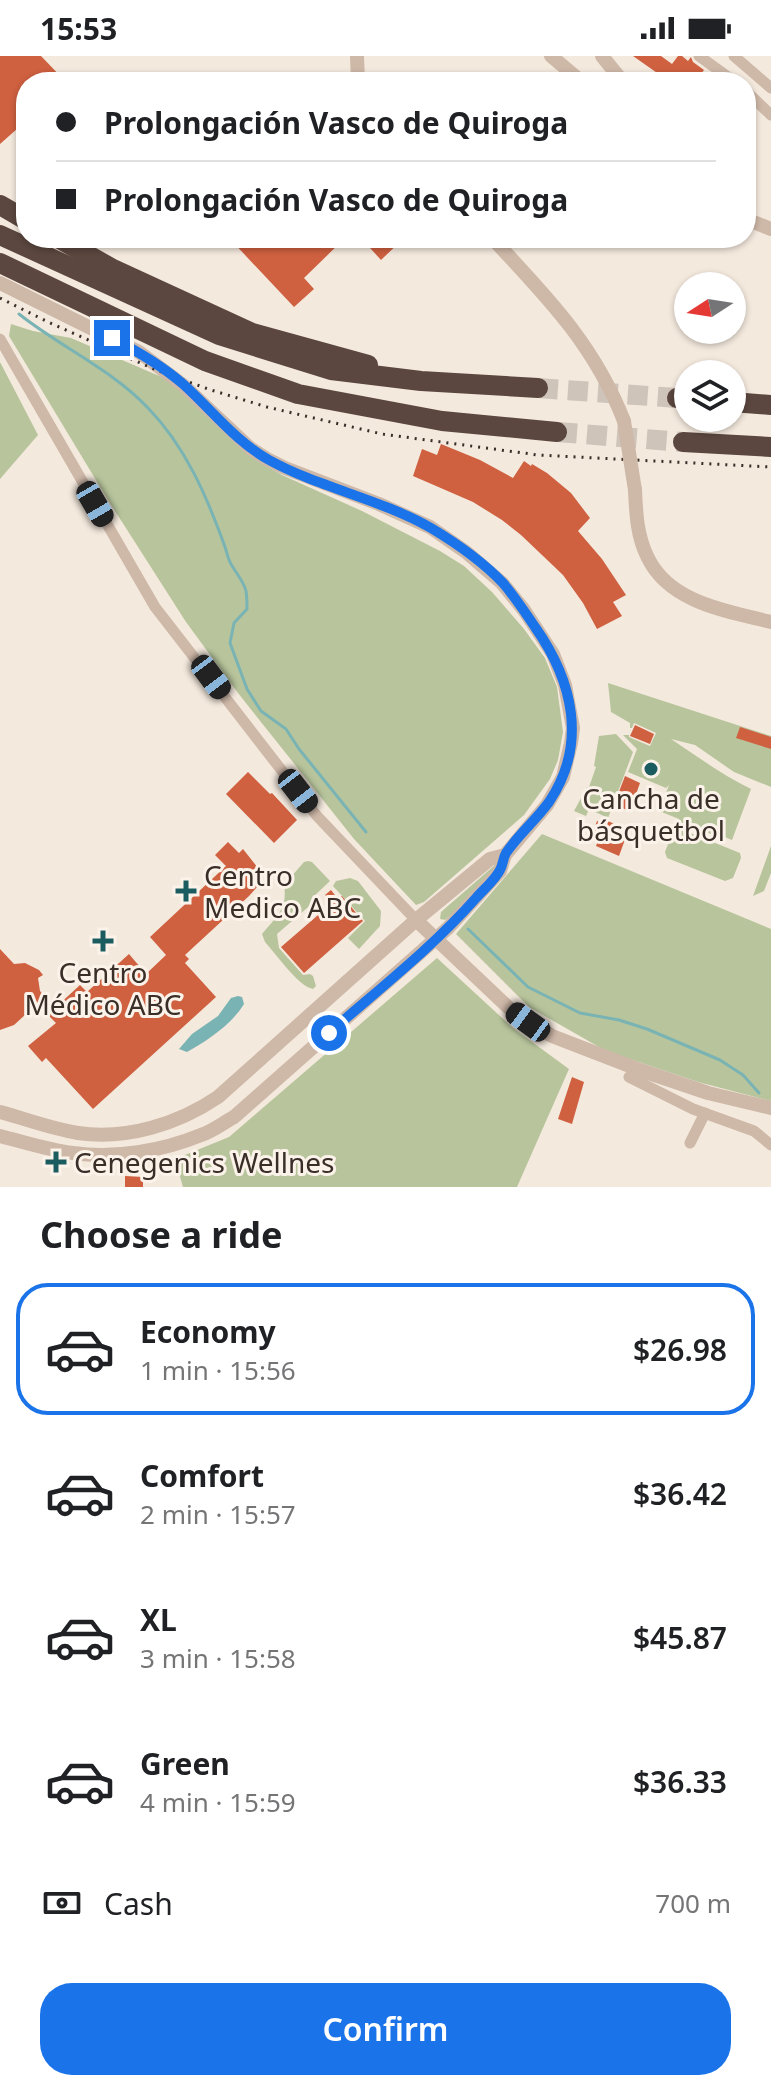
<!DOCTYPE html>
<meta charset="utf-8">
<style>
:root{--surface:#fff;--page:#f6f6f6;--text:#202124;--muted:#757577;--line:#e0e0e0;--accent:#1a73e8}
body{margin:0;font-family:"Noto Sans",sans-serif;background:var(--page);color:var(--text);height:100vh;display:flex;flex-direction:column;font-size:30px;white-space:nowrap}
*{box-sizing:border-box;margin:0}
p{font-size:26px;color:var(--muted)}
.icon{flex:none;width:44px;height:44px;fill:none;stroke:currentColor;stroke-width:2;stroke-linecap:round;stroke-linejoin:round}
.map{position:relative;height:1131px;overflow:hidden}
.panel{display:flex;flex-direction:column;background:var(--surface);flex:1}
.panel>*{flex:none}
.hud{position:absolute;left:16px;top:16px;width:740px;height:176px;border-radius:32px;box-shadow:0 2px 6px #0004;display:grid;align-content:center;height:176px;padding:0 40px;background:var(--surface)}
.needle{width:52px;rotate:258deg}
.controls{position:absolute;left:674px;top:216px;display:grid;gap:16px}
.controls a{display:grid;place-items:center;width:72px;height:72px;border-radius:50%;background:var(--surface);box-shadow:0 2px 6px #0004;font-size:40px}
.end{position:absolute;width:36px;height:36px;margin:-18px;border:10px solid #1a73e8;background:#fff;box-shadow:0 0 0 4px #fff}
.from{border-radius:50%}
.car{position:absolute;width:24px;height:48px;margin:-24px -12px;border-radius:10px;box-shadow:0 0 6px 2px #0007;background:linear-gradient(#222 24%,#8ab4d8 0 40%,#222 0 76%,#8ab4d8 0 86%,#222 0)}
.hud b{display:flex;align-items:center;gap:28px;height:76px;font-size:30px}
.hud b+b{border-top:2px solid var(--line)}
.hud i{width:20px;height:20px;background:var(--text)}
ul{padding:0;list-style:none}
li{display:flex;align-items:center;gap:24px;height:132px;margin:0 16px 12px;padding:0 24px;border:4px solid transparent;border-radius:32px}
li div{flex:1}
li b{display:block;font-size:30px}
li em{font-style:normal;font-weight:600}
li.active{border-color:var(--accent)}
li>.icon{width:72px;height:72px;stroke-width:1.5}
h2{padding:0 40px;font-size:36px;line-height:96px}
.pay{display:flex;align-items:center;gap:20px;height:88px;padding:0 40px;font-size:30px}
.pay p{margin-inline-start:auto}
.cta{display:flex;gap:16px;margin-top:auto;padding:16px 40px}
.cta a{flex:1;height:92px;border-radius:32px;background:var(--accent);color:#fff;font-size:32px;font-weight:600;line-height:92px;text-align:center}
.status{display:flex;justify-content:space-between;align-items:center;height:56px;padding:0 40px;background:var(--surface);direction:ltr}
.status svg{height:22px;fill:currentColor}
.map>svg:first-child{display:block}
.green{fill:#b8c59c}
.water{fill:#7ab3b4}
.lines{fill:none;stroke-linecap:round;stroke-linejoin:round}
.stream{stroke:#7ab3b4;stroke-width:3}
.building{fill:#cf6040}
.motorway-tunnel{stroke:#cfc4b9;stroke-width:20;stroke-dasharray:20 10;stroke-linecap:butt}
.minor{stroke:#ceb8a8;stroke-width:11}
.tertiary{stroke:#ceb8a8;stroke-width:14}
.motorway{stroke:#5b473f;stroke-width:20}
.rail{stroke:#3a2e29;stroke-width:3;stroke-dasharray:2 6;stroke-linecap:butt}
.tertiary-bridge{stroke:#ceb8a8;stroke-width:14}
.route{stroke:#1a73e8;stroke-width:10}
.poi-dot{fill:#1a5c5f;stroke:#fbf3ea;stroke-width:3}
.labels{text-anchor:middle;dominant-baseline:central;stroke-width:6;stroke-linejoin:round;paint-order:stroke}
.poi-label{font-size:28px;fill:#3a2e29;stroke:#fbf3ea}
</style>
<div class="status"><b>15:53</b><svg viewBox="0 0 49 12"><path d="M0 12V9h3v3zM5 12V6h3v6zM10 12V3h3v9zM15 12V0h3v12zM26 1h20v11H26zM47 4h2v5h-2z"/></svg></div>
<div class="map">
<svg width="771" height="1131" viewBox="0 0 771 1131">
<rect width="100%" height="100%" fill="#f4e9dd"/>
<g class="green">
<path d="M11 268 33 275 71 282 171 325 265 409 282 419 362 455 440 495 464 510 492 536 524 573 545 602 557 631 563 676 558 704 550 723 524 759 424 846 416 849 354 783 238 637 186 566 108 444 9 280Z"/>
<path d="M0 306 38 379 0 423Z"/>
<path d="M608 627 771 680V731L734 716 695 689 671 683C697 700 722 719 751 733L732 784 712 776 711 778 678 766 679 763 659 755 669 729 666 732 628 716 637 693 623 679H629V681L650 690 656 677 634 667 632 672H630V667L611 656Z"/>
<path d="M616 678 633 696 608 762 589 753 586 760 574 755 587 731H589L596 711 594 710 599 680Z"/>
<path d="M678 772 740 797 741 802 733 822 725 825 667 802 665 796 673 775Z"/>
<path d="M542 778 771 873V1045L698 1026 606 995 529 951 456 878Z"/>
<path d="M771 790V817L764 835 753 840Z"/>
<path d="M308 805 312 806 330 825 312 842 314 846 277 878 279 892 303 919 310 918 313 920 316 930 313 933C298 930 277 899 265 886L262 878C276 861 288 853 284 829L304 806Z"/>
<path d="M496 808H498L458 853 445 864 440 863 441 856Z"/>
<path d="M350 822 358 825 381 855 380 870 359 893 348 882 365 865 333 830 336 825Z"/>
<path d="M437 902 513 972 569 1013 517 1131H183L175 1103 229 1081Z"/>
</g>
<path class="water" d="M238 940 242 941 244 948C232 968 207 985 187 996L179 993 192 978 218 960 231 942Z"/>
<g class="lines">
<g class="stream">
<path d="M19 258C59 290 114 315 148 352 186 391 207 441 225 491 227 497 228 503 231 508 236 517 244 526 246 535 247 541 247 548 247 553L234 567 230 587 247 633 261 655 286 673 299 693 366 776"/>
<path d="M468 873 528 931 580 957 619 964 647 973 720 1004 743 1019 759 1037"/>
</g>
</g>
<g class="building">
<path d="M0 0H41L66 26H26V65L0 88Z"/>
<path d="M633 0H661L672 8 678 0H682L688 5 691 1 693 6 704 14 695 26H670Z"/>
<path d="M229 182H345L304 222 314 233 294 251Z"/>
<path d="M361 182H404L381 204Z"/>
<path d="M441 388 480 404 513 422 524 405 531 410 532 408 547 417 571 437 590 462 578 475 602 503 626 539 613 546 622 560 597 573 583 547 563 519 521 479 502 464 473 446 413 420 422 393 437 399Z"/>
<path d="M635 669 654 678 650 688 630 680Z"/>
<path d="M740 671 771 681V693L736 682Z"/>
<path d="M248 716 270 738 272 737 297 764 274 787 226 738Z"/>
<path d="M625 720 640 727 630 755 614 749Z"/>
<path d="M597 765 607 769 608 765 621 771 619 775 627 778 619 800 596 790 600 779 593 776Z"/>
<path d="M228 786 239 797 243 793 258 812 259 823 257 831 249 840 185 899 189 903 185 907 216 941 93 1053 46 1002 42 1006 28 990 56 967 37 948 14 969 0 974V893L14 908 25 907 39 914 43 919 38 922 40 935 55 952 80 929 87 936 129 898 146 918 166 899 150 881 226 810 215 799Z"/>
<path d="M331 834 338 843 342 840 363 865 304 917 281 891 332 847 325 839Z"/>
<path d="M572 1021 584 1026 572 1068 558 1063Z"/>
<path d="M125 1120 143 1121V1131H125Z"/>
</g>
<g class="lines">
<g class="motorway-tunnel">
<path d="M538 332 677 342"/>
<path d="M557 376 683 386"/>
</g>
<g class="minor">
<path d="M699 0 735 26"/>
<path d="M734 0 771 32"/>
<path d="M746 35 771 59"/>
<path d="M0 283 155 551 317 760 416 864"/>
<path d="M629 1021 693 1053 754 1075 771 1089"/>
<path d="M690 1087 705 1057"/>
</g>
<g class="tertiary">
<path d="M357 0 358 26"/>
<path d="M551 0 582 26"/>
<path d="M602 0 623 26"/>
<path d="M746 163 771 173"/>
<path d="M492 182C546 240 594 288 624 365"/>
<path d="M0 227 139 296 183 329 250 392 267 403 285 412 379 448 430 471 466 496 502 527 524 554 553 598 565 629 573 672 571 687 563 721 547 749 505 799 500 815 448 872 234 1061C223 1067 213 1075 201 1079 162 1095 115 1103 73 1097 48 1094 24 1086 0 1080"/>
<path d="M635 434C636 457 637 481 648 502 670 547 727 555 771 566"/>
<path d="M416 864 511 954 552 980 640 1014 708 1037 771 1052"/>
<path d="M0 1056C26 1063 52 1073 78 1077 127 1084 178 1068 218 1041L416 864 490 803 505 799"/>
</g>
<g class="motorway">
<path d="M0 149 26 164"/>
<path d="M0 179 219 279 331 314 421 325 538 332"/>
<path d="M58 182 111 212 252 277 368 309"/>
<path d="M0 207 205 305 298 338 442 365 557 376"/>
<path d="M677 342 688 343"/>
<path d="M732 346 771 349"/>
<path d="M683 386 771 391"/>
</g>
<path class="rail" d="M0 242 48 266 156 314 211 334 267 351 382 378 538 399 771 411"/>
<path class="tertiary-bridge" d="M624 365 635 434"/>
</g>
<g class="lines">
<path class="route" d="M112 282C137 295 161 309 183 328 211 353 235 385 269 404 320 432 380 443 431 472 456 487 483 506 503 527 515 541 525 556 535 571 573 625 588 688 549 746 536 764 518 779 506 797 503 802 503 809 500 814 495 824 484 833 476 842 432 892 379 933 329 977"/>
</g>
<g class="poi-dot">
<circle cx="651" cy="713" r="8"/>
<path d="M182 823h8v8h8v8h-8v8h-8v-8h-8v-8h8z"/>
<path d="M99 873h8v8h8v8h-8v8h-8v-8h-8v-8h8z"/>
<path d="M52 1094h8v8h8v8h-8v8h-8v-8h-8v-8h8z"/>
</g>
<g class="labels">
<g class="poi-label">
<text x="651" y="742">Cancha de<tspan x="651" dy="32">básquetbol</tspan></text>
<text x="204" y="819" text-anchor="start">Centro<tspan x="204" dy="32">Medico ABC</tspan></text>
<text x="103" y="916">Centro<tspan x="103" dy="32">Médico ABC</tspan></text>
<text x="74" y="1106" text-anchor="start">Cenegenics Wellnes</text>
</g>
</g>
</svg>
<div class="controls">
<a><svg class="needle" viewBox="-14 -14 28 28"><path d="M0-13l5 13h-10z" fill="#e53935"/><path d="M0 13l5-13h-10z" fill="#757577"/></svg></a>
<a><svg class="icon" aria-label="layers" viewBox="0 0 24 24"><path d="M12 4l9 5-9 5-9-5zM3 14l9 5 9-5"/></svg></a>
</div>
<i class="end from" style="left:329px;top:977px"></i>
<i class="end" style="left:112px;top:282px"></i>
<i class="car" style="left:95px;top:448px;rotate:150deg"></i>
<i class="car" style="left:211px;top:621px;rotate:143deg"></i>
<i class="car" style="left:298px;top:735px;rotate:142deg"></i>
<i class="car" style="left:528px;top:966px;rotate:306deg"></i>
<div class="hud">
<b><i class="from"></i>Prolongación Vasco de Quiroga</b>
<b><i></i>Prolongación Vasco de Quiroga</b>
</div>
</div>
<section class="panel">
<h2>Choose a ride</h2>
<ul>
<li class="active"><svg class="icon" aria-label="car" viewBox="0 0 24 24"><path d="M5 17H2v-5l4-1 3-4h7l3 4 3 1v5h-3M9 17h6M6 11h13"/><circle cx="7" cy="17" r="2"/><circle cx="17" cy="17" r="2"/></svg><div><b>Economy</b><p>1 min · 15:56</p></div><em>$26.98</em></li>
<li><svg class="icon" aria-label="car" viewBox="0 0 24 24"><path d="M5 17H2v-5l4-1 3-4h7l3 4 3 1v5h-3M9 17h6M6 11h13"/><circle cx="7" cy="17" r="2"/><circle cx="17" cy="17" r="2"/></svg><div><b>Comfort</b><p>2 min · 15:57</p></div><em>$36.42</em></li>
<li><svg class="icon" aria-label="car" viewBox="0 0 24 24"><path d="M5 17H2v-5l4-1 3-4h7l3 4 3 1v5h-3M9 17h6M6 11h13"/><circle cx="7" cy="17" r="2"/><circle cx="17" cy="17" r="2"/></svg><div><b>XL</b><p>3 min · 15:58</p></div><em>$45.87</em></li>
<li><svg class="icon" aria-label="car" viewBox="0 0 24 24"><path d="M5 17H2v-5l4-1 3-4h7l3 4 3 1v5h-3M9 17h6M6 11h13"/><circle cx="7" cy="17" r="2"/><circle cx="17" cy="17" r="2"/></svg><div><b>Green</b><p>4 min · 15:59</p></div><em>$36.33</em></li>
</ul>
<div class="pay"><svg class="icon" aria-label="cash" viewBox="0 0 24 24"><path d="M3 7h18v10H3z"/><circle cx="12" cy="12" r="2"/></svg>Cash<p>700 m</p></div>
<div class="cta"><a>Confirm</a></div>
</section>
